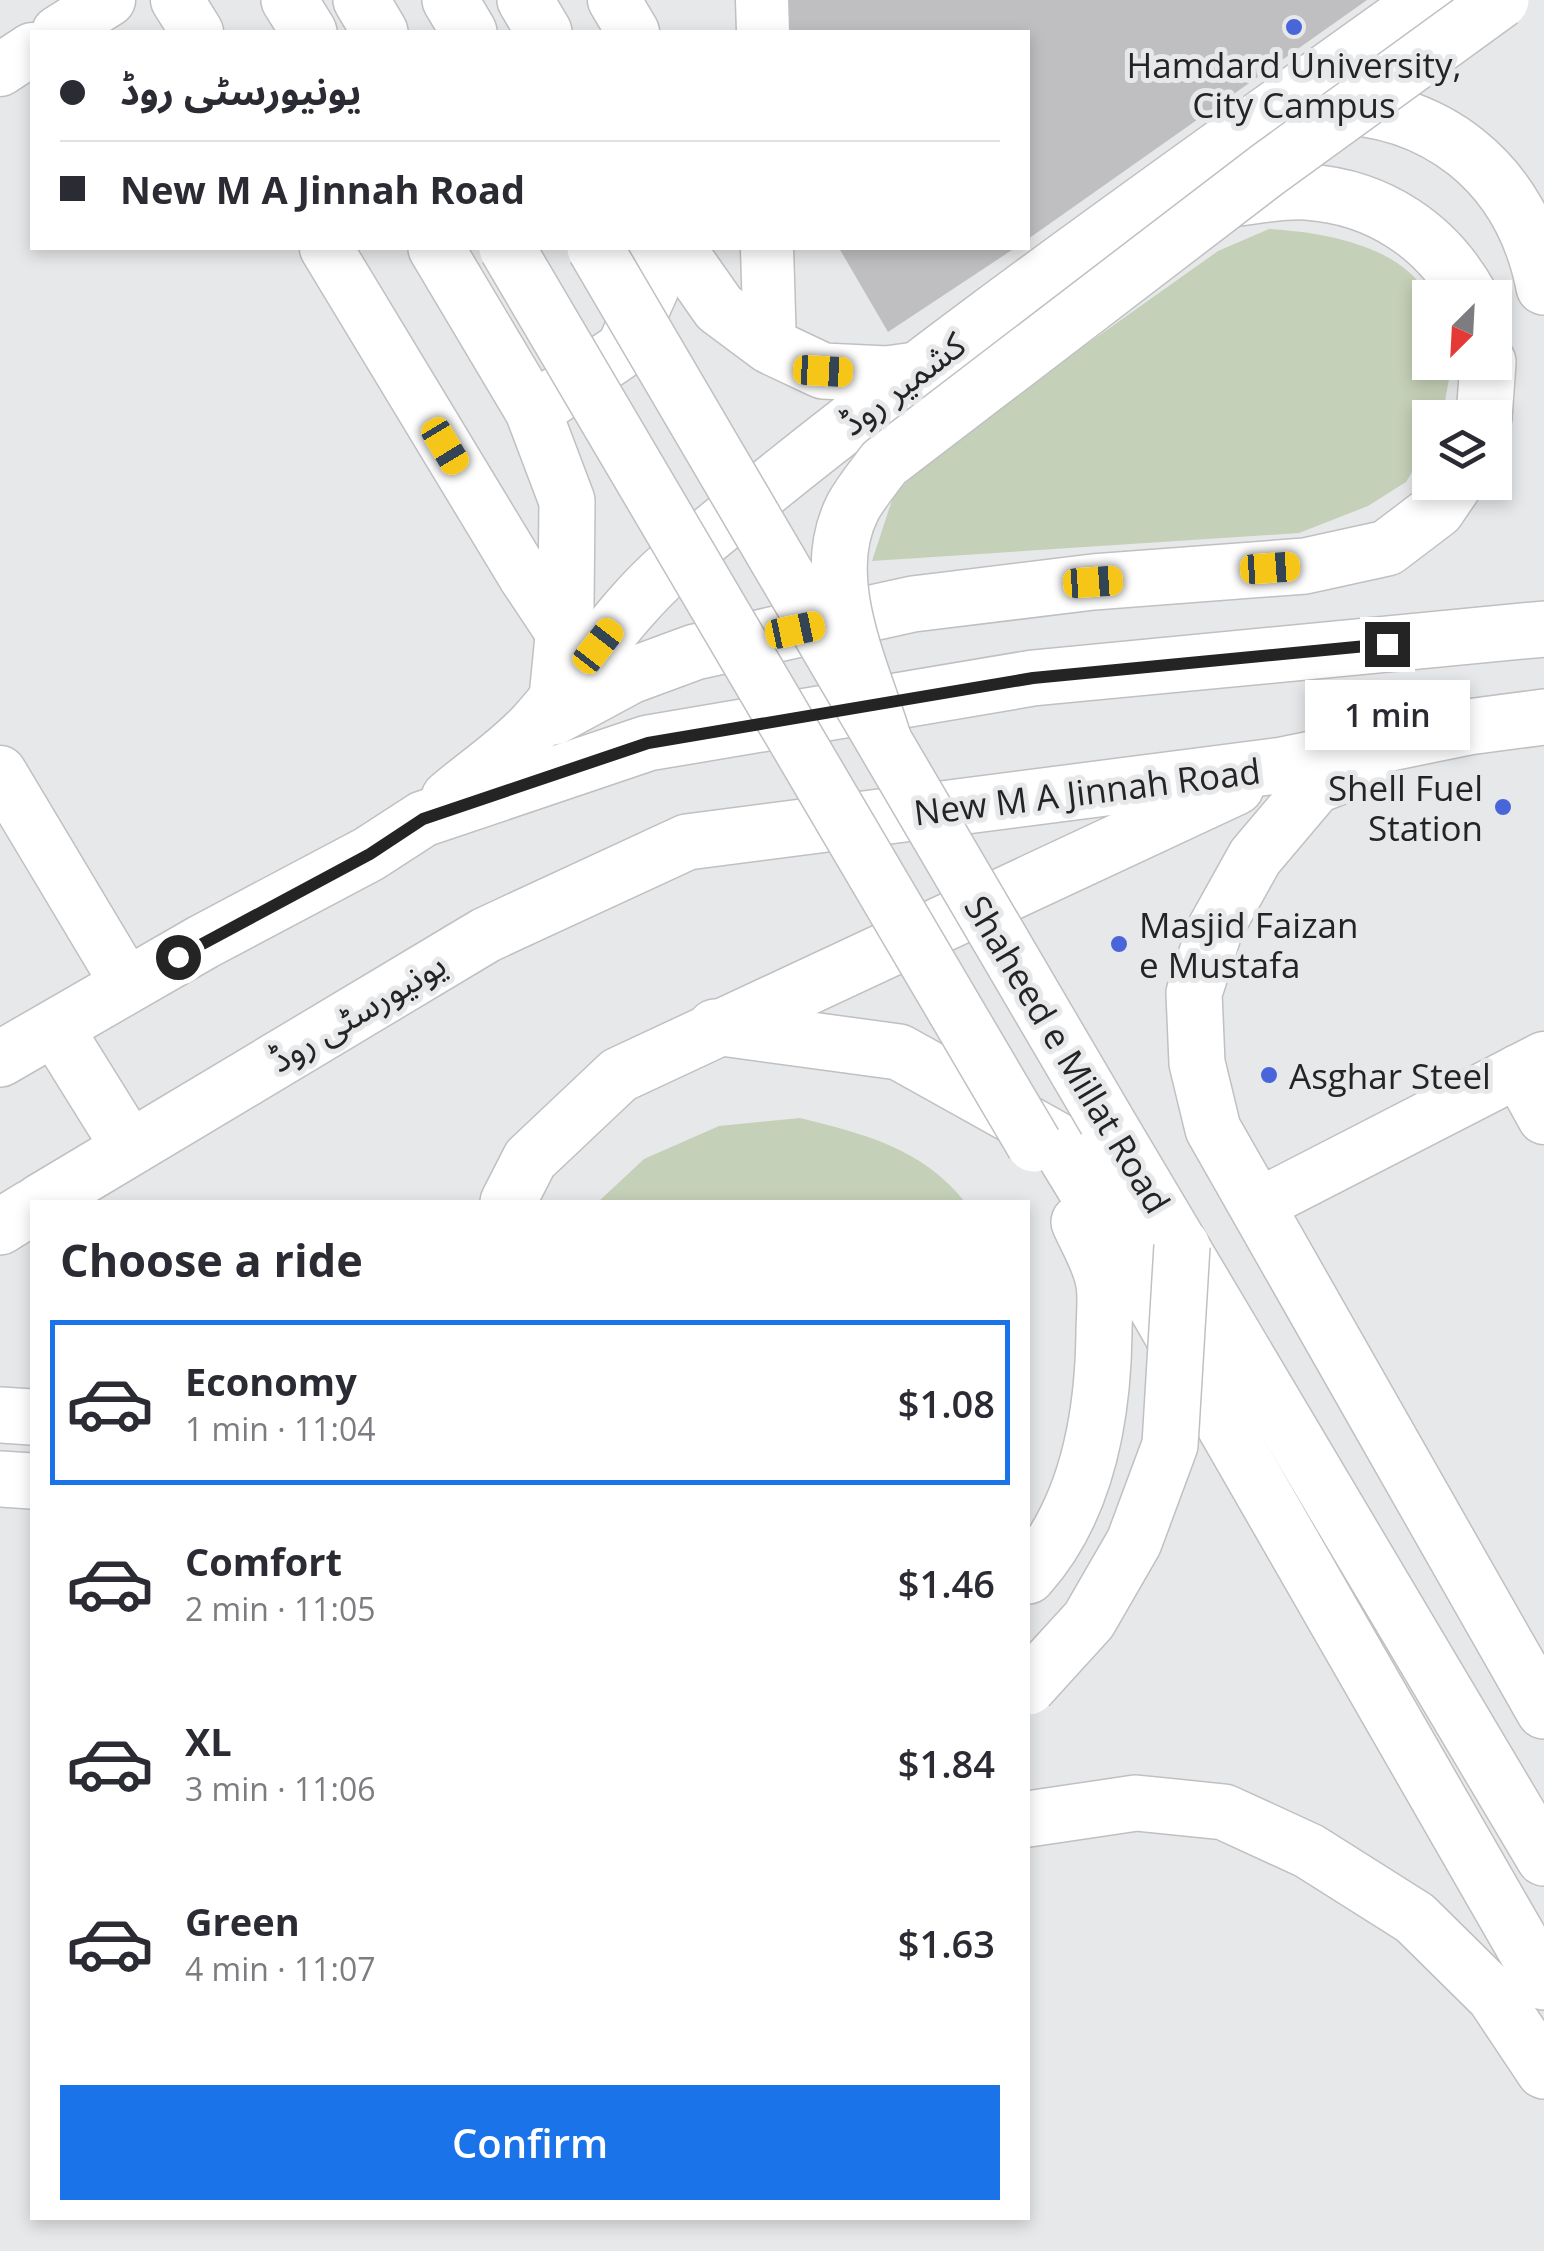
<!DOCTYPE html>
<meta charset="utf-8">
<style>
:root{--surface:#fff;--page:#f2f2f3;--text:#2b2b33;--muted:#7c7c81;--line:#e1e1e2;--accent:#1a73e8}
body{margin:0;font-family:"Open Sans","Noto Sans Arabic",sans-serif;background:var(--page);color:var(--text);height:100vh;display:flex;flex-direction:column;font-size:38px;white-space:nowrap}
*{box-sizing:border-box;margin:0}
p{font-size:32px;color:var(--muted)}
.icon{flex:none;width:55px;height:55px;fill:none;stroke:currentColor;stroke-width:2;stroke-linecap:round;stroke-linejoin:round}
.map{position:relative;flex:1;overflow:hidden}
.side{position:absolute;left:30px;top:1200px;width:1000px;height:1020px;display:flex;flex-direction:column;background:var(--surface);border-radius:0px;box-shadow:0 5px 15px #0003}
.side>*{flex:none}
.banner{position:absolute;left:30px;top:30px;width:1000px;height:220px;border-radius:0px;box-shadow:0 5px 15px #0003;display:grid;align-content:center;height:220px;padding:0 30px;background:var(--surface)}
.needle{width:65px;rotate:204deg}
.controls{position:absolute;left:1412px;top:280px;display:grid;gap:20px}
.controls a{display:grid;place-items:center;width:100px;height:100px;border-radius:0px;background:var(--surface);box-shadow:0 5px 15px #0003;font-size:50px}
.end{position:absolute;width:45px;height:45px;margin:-22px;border:12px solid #242425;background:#fff;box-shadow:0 0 0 5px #fff}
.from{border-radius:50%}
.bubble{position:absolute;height:70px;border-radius:0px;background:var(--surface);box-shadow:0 5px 15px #0003;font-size:32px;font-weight:600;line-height:70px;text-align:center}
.car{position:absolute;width:30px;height:60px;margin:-30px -15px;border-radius:12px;box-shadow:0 0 8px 2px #0007;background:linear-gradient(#f5c518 24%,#345 0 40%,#f5c518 0 76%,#345 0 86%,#f5c518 0)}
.banner b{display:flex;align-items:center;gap:35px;height:95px;font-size:38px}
.banner b+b{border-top:2px solid var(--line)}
.banner i{width:25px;height:25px;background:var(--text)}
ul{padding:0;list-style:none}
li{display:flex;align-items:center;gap:30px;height:165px;margin:0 20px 15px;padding:0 10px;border:5px solid transparent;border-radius:0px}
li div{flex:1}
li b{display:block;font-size:38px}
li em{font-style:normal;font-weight:600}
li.current{border-color:var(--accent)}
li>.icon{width:90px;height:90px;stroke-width:1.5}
h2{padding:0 30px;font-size:45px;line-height:120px}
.cta{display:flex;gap:20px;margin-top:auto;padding:20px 30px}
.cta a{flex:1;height:115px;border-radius:0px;background:var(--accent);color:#fff;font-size:40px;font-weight:600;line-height:115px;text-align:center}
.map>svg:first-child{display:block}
.green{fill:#c5d0b8}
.building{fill:#bfbfc2}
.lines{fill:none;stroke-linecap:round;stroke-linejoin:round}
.minor-casing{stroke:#c0c0c3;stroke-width:55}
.major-casing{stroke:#c0c0c3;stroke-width:58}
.minor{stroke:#fff;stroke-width:52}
.major{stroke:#fff;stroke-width:55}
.major-bridge-casing{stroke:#c0c0c3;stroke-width:58;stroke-linecap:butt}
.major-bridge{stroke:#fff;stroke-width:55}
.route{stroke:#242425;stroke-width:12}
.poi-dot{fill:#4866d9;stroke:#e7e8ea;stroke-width:4}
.labels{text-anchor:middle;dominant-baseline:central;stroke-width:10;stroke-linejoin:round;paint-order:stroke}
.poi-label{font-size:35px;fill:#242425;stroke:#e7e8ea;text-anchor:start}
.street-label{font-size:35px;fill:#242425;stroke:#e7e8ea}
</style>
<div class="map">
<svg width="1544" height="2251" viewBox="0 0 1544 2251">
<rect width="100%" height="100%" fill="#e7e8ea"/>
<g class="green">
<path d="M1269 229C1320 232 1405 245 1429 299 1435 315 1430 345 1430 362L1452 363 1442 417 1430 418V443L1406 482 1368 506 1299 533 872 561 894 494 949 442 1218 251Z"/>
<path d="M800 1118C864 1134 922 1148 965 1202H598L644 1159 719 1126Z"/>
</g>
<g class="building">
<path d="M788 0H1367L1028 239V32H782Z"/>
<path d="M839 248H1015L888 332Z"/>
</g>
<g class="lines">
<g class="minor-casing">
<g id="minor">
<path d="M177 0 197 32"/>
<path d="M614 0 633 32"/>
<path d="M762 0 763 32"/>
<path d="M58 32 109 0"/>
<path d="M0 70 32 49"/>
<path d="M326 248 525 577 563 634"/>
<path d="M767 248 770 346"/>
<path d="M0 772 128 986"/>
<path d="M1518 1071 1544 1118"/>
<path d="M1256 1206 1544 1058"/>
</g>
</g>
<g class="major-casing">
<g id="major">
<path d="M289 0 309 32"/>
<path d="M361 0 380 32"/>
<path d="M450 0 469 32"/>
<path d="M525 0 544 32"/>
<path d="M1318 106C1435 103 1522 173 1544 287"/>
<path d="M1228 199C1253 197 1282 190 1307 192 1379 197 1437 236 1471 298"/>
<path d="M436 248 533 411 567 501 566 606 557 698"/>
<path d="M677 248 719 308 770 346 823 371 887 374 916 370"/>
<path d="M542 405 624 349 656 277 654 248"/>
<path d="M1484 418 1488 362"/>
<path d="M554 717 630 676 695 652 913 604 1093 582 1305 566 1387 548 1437 510 1456 482"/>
<path d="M1368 765 1315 786 1255 857 1215 929 1194 993 1197 1063 1213 1129 1544 1711"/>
<path d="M449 798C477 774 511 752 536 724 583 672 620 610 674 564 914 362 1172 183 1427 0"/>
<path d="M715 1027 899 1052 1055 1139 1131 1263 1544 1982"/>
<path d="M55 1028 129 1147"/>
<path d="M0 1059 203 942 369 854 423 819 648 743 1033 678 1544 629"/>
<path d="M1106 1120 1544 1858"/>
<path d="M40 1202 486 935 687 842 1283 765 1468 727 1544 717"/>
<path d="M508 1202 530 1159 619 1075 1236 787"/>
<path d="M0 1227 32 1207"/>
<path d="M0 1415 32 1417"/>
<path d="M0 1479 32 1481"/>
<path d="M1028 1576C1087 1510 1103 1418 1104 1333 1104 1316 1107 1295 1103 1279 1099 1260 1087 1240 1079 1222"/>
<path d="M1028 1819 1136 1803 1224 1812 1309 1851 1415 1918 1494 1996 1544 2071"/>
</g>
</g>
<use href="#minor" class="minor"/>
<use href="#major" class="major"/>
<g class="major-bridge-casing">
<g id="major-bridge">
<path d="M507 248 1034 1144"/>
<path d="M595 248 1106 1120"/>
<path d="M883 738C862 669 816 578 853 507 861 492 874 477 884 463L1267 170 1501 0"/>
<path d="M1028 1687 1089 1620 1134 1542 1170 1445 1182 1246"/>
</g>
</g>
<use href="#major-bridge" class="major-bridge"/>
</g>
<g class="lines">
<path class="route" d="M178 957 370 854 423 819 648 743 1033 678 1387 644"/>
</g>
<g class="poi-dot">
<circle cx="1294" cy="27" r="10"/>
<circle cx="1503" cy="807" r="10"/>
<circle cx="1119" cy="944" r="10"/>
<circle cx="1269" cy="1075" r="10"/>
</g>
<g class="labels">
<g class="poi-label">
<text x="1294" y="64" text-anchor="middle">Hamdard University,<tspan x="1294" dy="40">City Campus</tspan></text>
<text x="1483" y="787" text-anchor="end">Shell Fuel<tspan x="1483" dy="40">Station</tspan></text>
<text x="1139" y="924">Masjid Faizan<tspan x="1139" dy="40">e Mustafa</tspan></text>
<text x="1289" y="1075">Asghar Steel</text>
</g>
<g class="street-label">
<text transform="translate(902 383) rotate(-37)">کشمیر روڈ</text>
<text transform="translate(1087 791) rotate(-7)">New M A Jinnah Road</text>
<text transform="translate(357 1011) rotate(-31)">یونیورسٹی روڈ</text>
<text transform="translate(1068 1054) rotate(59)">Shaheed e Millat Road</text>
</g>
</g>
</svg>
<div class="controls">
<a><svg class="needle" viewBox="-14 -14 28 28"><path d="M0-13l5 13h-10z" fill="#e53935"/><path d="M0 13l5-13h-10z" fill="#7c7c81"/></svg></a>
<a><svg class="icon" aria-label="layers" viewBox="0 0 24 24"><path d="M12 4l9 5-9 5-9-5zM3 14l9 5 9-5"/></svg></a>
</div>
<i class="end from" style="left:178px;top:957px"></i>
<i class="end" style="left:1387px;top:644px"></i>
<div class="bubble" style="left:1305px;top:680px;width:165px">1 min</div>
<i class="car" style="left:823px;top:371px;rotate:93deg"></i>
<i class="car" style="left:445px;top:446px;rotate:149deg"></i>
<i class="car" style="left:1270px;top:568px;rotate:86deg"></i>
<i class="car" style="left:1093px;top:582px;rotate:86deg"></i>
<i class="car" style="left:795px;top:630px;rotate:78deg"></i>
<i class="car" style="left:598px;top:646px;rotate:38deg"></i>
<div class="banner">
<b><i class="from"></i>یونیورسٹی روڈ</b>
<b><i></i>New M A Jinnah Road</b>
</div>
<section class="side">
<h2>Choose a ride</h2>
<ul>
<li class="current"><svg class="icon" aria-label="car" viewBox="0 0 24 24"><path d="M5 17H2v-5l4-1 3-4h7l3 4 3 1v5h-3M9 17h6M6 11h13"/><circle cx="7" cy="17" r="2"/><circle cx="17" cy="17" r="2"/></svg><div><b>Economy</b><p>1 min · 11:04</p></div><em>$1.08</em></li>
<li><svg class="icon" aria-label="car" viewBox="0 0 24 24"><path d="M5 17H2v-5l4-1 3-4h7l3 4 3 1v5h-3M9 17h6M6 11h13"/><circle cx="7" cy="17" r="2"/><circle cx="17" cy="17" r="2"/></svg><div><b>Comfort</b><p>2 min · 11:05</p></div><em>$1.46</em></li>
<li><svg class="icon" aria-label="car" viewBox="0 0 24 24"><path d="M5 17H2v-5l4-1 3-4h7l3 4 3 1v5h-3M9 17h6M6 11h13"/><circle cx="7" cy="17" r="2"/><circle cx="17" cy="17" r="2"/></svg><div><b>XL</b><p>3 min · 11:06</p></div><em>$1.84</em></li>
<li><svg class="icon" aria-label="car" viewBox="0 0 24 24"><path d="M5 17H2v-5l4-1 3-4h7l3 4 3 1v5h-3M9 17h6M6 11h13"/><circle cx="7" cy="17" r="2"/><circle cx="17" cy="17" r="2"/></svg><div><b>Green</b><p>4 min · 11:07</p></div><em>$1.63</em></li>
</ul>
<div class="cta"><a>Confirm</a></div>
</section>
</div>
